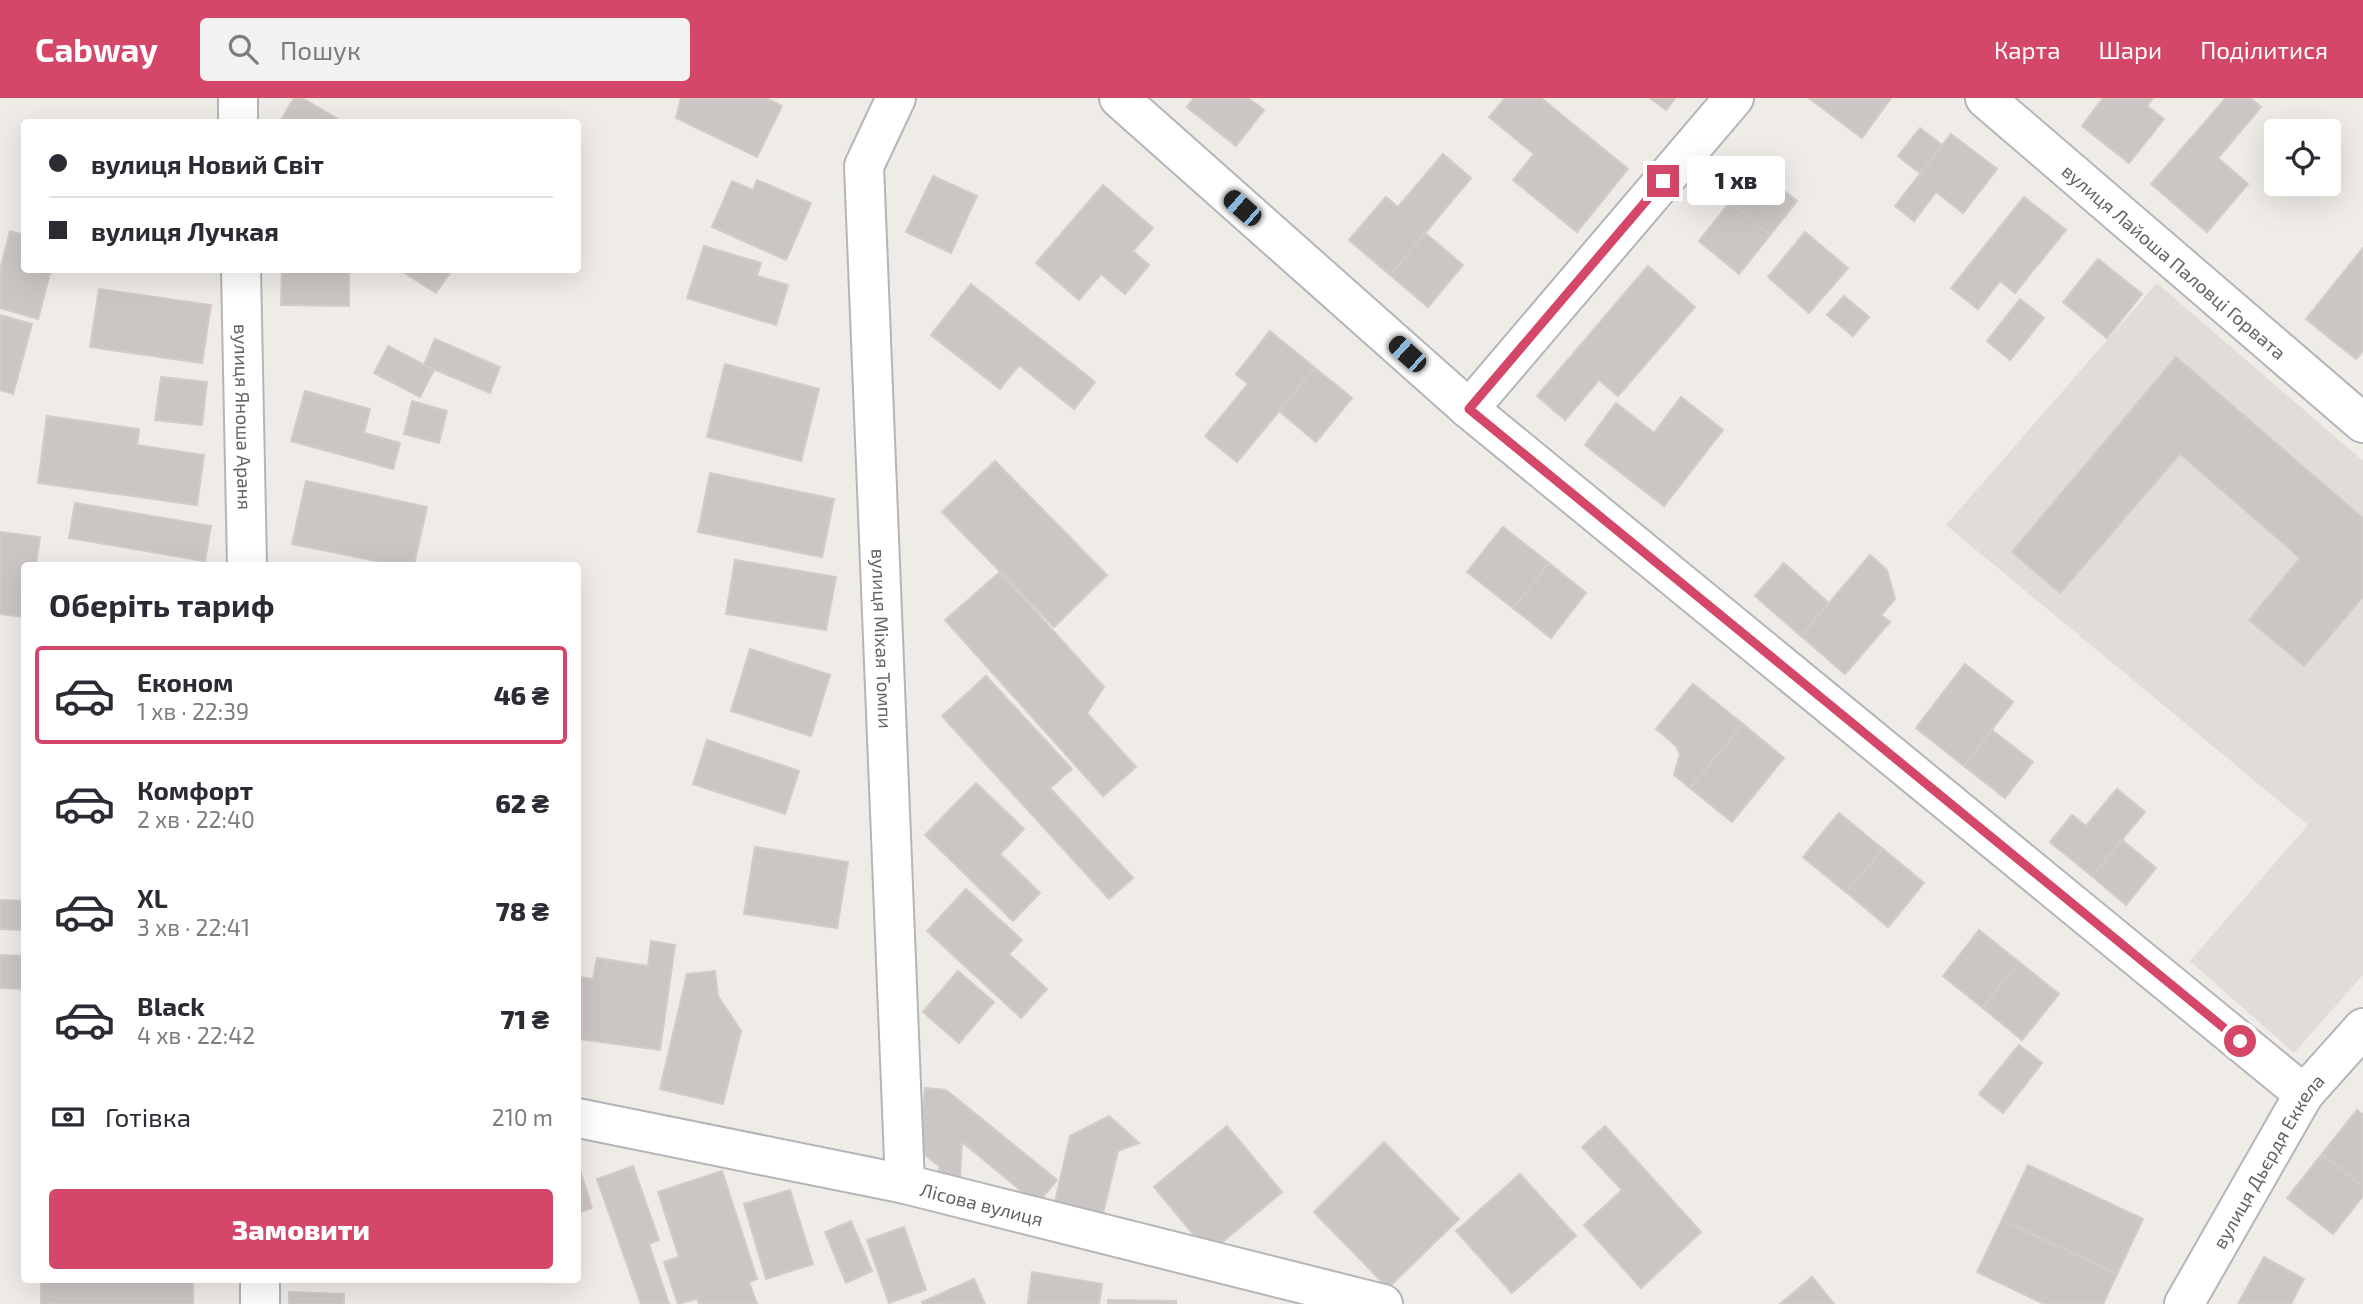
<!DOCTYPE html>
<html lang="uk">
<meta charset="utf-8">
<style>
:root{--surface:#fff;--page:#f2f2f3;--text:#2b2b33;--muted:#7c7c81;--line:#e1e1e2;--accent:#d54769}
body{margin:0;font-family:"Exo 2",sans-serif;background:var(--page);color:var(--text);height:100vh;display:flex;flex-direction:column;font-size:26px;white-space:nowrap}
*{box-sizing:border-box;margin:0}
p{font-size:23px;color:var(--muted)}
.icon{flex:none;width:38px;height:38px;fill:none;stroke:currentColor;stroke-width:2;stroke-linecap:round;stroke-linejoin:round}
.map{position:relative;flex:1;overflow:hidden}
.details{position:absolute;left:21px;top:464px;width:560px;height:721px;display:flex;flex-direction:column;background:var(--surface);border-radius:7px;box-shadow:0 7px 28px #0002}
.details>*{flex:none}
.banner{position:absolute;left:21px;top:21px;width:560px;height:154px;border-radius:7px;box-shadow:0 7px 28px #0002;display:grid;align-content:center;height:154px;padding:0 28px;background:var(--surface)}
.fabs{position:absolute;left:2264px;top:21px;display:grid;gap:14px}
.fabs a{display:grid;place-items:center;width:77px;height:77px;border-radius:7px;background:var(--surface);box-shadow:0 7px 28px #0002;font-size:35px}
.end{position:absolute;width:32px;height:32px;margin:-16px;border:9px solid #d54769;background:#fff;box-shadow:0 0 0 4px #fff}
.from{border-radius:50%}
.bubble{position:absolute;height:49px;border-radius:7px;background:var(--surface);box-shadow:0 7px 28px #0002;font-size:23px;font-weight:800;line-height:49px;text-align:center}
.car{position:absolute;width:21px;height:42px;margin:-21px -10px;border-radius:9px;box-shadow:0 0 5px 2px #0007;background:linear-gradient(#222 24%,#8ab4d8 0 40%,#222 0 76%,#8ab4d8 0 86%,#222 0)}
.banner b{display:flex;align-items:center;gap:24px;height:66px;font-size:26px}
.banner b+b{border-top:2px solid var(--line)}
.banner i{width:18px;height:18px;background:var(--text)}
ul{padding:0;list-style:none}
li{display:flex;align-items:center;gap:21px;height:98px;margin:0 14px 10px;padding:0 14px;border:4px solid transparent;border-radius:7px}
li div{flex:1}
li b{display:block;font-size:26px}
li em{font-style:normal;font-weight:800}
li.on{border-color:var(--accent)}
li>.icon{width:63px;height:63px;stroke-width:1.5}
h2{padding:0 28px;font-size:32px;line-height:84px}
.pay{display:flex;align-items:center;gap:18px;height:77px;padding:0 28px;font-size:26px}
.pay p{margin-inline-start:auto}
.button{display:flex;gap:14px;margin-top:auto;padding:14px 28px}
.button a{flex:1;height:80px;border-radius:7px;background:var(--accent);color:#fff;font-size:28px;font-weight:800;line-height:80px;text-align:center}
header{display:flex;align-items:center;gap:42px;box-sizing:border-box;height:98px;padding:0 35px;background:var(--accent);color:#fff}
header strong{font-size:33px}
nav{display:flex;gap:38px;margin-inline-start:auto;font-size:24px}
.search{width:490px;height:63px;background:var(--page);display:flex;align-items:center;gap:18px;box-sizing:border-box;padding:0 24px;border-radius:7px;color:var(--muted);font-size:26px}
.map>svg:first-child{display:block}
.education{fill:#e2dcd9}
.building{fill:#cbc6c4;stroke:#d3cbc6;stroke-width:2}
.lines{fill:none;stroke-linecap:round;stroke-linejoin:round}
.minor-casing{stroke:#b2b6b8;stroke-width:42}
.minor{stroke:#fff;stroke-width:38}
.route{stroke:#d54769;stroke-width:9}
.labels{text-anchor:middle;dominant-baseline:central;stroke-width:5;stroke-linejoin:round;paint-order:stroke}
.street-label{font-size:19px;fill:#5f6466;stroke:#fff}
</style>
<header>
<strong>Cabway</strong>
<div class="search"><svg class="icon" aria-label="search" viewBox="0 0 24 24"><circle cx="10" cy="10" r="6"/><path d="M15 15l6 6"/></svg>Пошук</div>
<nav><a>Карта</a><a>Шари</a><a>Поділитися</a></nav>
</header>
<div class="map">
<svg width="2363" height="1206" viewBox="0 0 2363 1206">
<rect width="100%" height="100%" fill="#efebe7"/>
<path class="education" d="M2157 185 2363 363V877L2294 955 2190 863 2308 727 1946 427Z"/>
<g class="building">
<path d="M294 0H302L343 24H280Z"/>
<path d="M681 0H766L782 8 757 59 676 20Z"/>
<path d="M1194 0H1248L1264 12 1236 48 1187 9Z"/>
<path d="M1505 0H1541L1628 71 1577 134 1513 82 1534 56 1489 19Z"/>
<path d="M1650 0H1675L1666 12Z"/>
<path d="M1809 0H1891L1862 40Z"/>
<path d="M2103 0H2153L2147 8 2164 21 2129 65 2082 28Z"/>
<path d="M2226 0H2250L2261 9 2218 60 2248 86 2207 134 2151 86Z"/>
<path d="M1920 30 1942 47 1920 75 1898 58Z"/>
<path d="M1951 36 1997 71 1963 115 1936 94 1914 123 1895 108Z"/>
<path d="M1443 56 1471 80 1390 177 1349 142 1386 99 1398 109Z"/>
<path d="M1757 71 1797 103 1770 137 1730 104Z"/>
<path d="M933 78 977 98 951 155 906 134Z"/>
<path d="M757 82 811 105 786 162 712 129 732 83 753 92Z"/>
<path d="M1103 87 1153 130 1133 153 1149 167 1125 196 1101 176 1079 202 1036 165Z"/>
<path d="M2024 99 2066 132 2015 195 2000 183 1978 211 1951 190Z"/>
<path d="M1730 104 1770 137 1739 176 1699 143Z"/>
<path d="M10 133 24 137V172H51L38 221 0 210V172Z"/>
<path d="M1805 134 1848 170 1809 215 1768 179Z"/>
<path d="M1425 135 1463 167 1428 209 1390 177Z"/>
<path d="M704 148 761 165 757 178 788 187 776 227 687 200Z"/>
<path d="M2363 150V253L2356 261 2306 221Z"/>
<path d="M2098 161 2142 196 2107 240 2063 204Z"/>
<path d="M1648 168 1695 209 1618 298 1599 282 1565 322 1537 298Z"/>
<path d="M282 172H349V208L281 207Z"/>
<path d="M400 172H452L436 195Z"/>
<path d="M971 186 1095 284 1074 311 1019 267 1000 291 931 237Z"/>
<path d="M99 191 211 207 202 265 90 249Z"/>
<path d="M1844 198 1869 219 1853 238 1827 217Z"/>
<path d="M2020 201 2044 220 2010 262 1987 243Z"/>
<path d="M0 217 32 226 13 296 0 292Z"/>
<path d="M1270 233 1315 270 1237 364 1205 338 1248 286 1236 276Z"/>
<path d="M435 241 500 269 490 295 424 267Z"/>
<path d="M388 248 434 272 420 299 374 275Z"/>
<path d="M2176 259 2363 420V499L2304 568 2249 522 2300 460 2180 356 2060 495 2012 454Z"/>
<path d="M725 266 819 291 801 363 707 339Z"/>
<path d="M1315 270 1352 300 1316 344 1279 313Z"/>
<path d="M161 279 207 284 202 327 155 322Z"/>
<path d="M305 293 370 311 364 335 400 345 393 371 291 343Z"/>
<path d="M1681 299 1723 332 1664 408 1585 347 1616 305 1654 335Z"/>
<path d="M412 303 447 313 439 345 404 336Z"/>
<path d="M47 318 139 331 137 347 204 357 197 407 38 385Z"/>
<path d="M995 363 1107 477 1054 529 942 414Z"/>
<path d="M710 375 834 401 822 459 698 434Z"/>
<path d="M306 383 427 409 414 467H396L292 446Z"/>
<path d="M75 405 211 428 205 463 69 440Z"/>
<path d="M1503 429 1549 465 1513 510 1467 474Z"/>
<path d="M0 434 40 439 36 467H24V519L0 516Z"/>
<path d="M1870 457 1887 472 1895 501 1881 517 1890 524 1845 576 1801 538Z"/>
<path d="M735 462 836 479 826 532 726 516Z"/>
<path d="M1549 465 1586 495 1551 540 1513 510Z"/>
<path d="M1784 465 1829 505 1801 538 1755 498Z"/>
<path d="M1000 474 1104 589 1087 615 1136 669 1103 698 945 522Z"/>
<path d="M750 551 830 577 811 638 731 613Z"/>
<path d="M1965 566 2013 604 1964 668 1916 630Z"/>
<path d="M986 578 1072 671 1050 690 1133 780 1109 801 942 618Z"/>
<path d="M1693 586 1743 626 1690 690 1674 677 1680 656 1676 648 1656 631Z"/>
<path d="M1743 626 1784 660 1732 724 1690 690Z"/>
<path d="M1992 632 2033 664 2005 700 1964 668Z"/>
<path d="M707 642 799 673 785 716 693 686Z"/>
<path d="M976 685 1024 731 1000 756 1040 795 1013 823 925 737Z"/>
<path d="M2117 691 2145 714 2092 778 2050 744 2072 717 2086 728Z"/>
<path d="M1839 715 1883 751 1846 794 1803 759Z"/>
<path d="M2122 742 2156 770 2126 807 2092 778Z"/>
<path d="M755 749 848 764 837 830 744 816Z"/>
<path d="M1883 751 1924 785 1888 829 1846 794Z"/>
<path d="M966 791 1022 842 1009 856 1047 891 1021 920 927 833Z"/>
<path d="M0 802 24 803V832L0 831Z"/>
<path d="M1979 832 2019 864 1983 910 1943 878Z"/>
<path d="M651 843 675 847 660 952 578 941 579 879 593 881 597 860 648 868Z"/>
<path d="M0 857 24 858V891L0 890Z"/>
<path d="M2019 864 2059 896 2022 942 1983 910Z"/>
<path d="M715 873 718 898 741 933 723 1006 660 991 687 876Z"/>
<path d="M958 873 994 904 959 945 923 914Z"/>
<path d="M2019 947 2042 965 2003 1015 1979 996Z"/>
<path d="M925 990 946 992 1057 1082 1037 1106 962 1044 960 1081 938 1080 939 1068 920 1053Z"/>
<path d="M2357 1012 2363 1017V1089L2322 1056Z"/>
<path d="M1109 1018 1139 1045 1118 1053 1103 1115 1055 1104 1070 1038Z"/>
<path d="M1227 1028 1282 1094 1209 1155 1154 1089Z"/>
<path d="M1605 1028 1701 1134 1641 1190 1584 1127 1622 1092 1582 1049Z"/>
<path d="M1384 1044 1459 1121 1388 1190 1314 1114Z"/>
<path d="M2322 1056 2363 1089V1098L2333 1136 2287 1100Z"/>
<path d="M578 1066 592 1110 578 1115Z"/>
<path d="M2028 1067 2143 1121 2117 1176 2002 1122Z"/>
<path d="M633 1068 659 1142 649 1146 669 1206H641L597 1081Z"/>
<path d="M722 1073 757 1181 749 1184 757 1206H699L697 1201 678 1206 664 1164 679 1159 658 1094Z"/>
<path d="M1520 1076 1576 1138 1512 1195 1456 1133Z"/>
<path d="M790 1092 813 1166 766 1181 744 1106Z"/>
<path d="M2002 1122 2117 1176 2103 1206H2044L1977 1174Z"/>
<path d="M851 1123 872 1173 846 1185 825 1134Z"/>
<path d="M904 1129 926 1192 889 1205 867 1142Z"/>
<path d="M2264 1159 2304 1181 2291 1206H2238Z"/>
<path d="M1032 1174 1102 1186 1099 1206H1028Z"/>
<path d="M1812 1179 1834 1206H1780Z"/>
<rect x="41" y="1181" width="152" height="25"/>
<path d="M974 1181 985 1206H923L922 1204Z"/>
<path d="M289 1194 344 1196V1206H289Z"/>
<path d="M1108 1202 1176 1203V1206H1108Z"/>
</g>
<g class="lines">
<g class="minor-casing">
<g id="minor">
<path d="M238 0V24"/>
<path id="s1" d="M896 0 864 68 905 1086"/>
<path d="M1119 0 1469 311 2304 996"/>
<path id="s2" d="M1985 0 2363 325"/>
<path id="s3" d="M241 172 247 467"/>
<path d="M1469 311 1734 0"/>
<path id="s4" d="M578 1020 905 1086 1383 1206"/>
<path d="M260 1181V1206"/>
<path id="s5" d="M2184 1206 2304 996 2363 930"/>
</g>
</g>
<use href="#minor" class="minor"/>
</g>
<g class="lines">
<path class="route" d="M1663 83 1469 311 2240 943"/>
</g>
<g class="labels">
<g class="street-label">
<text stroke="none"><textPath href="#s2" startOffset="250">вулиця Лайоша Паловці Горвата</textPath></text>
<text stroke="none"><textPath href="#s3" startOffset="147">вулиця Яноша Араня</textPath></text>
<text stroke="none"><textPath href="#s1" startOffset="548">вулиця Міхая Томпи</textPath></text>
<text stroke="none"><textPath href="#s5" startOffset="166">вулиця Дьєрдя Еккела</textPath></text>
<text stroke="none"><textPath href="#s4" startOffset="413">Лісова вулиця</textPath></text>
</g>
</g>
</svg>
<div class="fabs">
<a><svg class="icon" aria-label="locate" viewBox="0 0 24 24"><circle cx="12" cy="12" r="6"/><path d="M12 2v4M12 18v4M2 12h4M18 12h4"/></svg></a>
</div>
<i class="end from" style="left:2240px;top:943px"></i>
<i class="end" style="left:1663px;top:83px"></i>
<div class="bubble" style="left:1687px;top:58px;width:98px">1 хв</div>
<i class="car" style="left:1242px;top:110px;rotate:311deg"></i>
<i class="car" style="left:1407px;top:256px;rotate:312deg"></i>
<div class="banner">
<b><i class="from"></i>вулиця Новий Світ</b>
<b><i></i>вулиця Лучкая</b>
</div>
<section class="details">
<h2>Оберіть тариф</h2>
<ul>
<li class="on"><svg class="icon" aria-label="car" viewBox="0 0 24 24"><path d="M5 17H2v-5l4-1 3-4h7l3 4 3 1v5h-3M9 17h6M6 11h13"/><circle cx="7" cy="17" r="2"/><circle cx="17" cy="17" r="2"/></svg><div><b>Економ</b><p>1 хв · 22:39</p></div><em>46 ₴</em></li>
<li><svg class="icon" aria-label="car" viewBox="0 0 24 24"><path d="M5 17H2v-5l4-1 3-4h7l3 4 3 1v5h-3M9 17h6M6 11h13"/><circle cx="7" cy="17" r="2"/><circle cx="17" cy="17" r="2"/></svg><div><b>Комфорт</b><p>2 хв · 22:40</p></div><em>62 ₴</em></li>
<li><svg class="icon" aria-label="car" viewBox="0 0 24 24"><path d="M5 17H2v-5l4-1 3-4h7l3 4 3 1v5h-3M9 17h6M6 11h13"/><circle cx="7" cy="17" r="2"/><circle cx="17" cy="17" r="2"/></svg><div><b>XL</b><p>3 хв · 22:41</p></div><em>78 ₴</em></li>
<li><svg class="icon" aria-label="car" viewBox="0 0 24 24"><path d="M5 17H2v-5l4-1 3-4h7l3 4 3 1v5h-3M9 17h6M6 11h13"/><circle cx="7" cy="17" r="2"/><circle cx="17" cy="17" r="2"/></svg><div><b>Black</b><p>4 хв · 22:42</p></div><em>71 ₴</em></li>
</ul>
<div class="pay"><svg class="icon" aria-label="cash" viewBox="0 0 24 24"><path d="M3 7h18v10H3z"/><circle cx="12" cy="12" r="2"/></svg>Готівка<p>210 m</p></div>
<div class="button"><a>Замовити</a></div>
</section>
</div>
